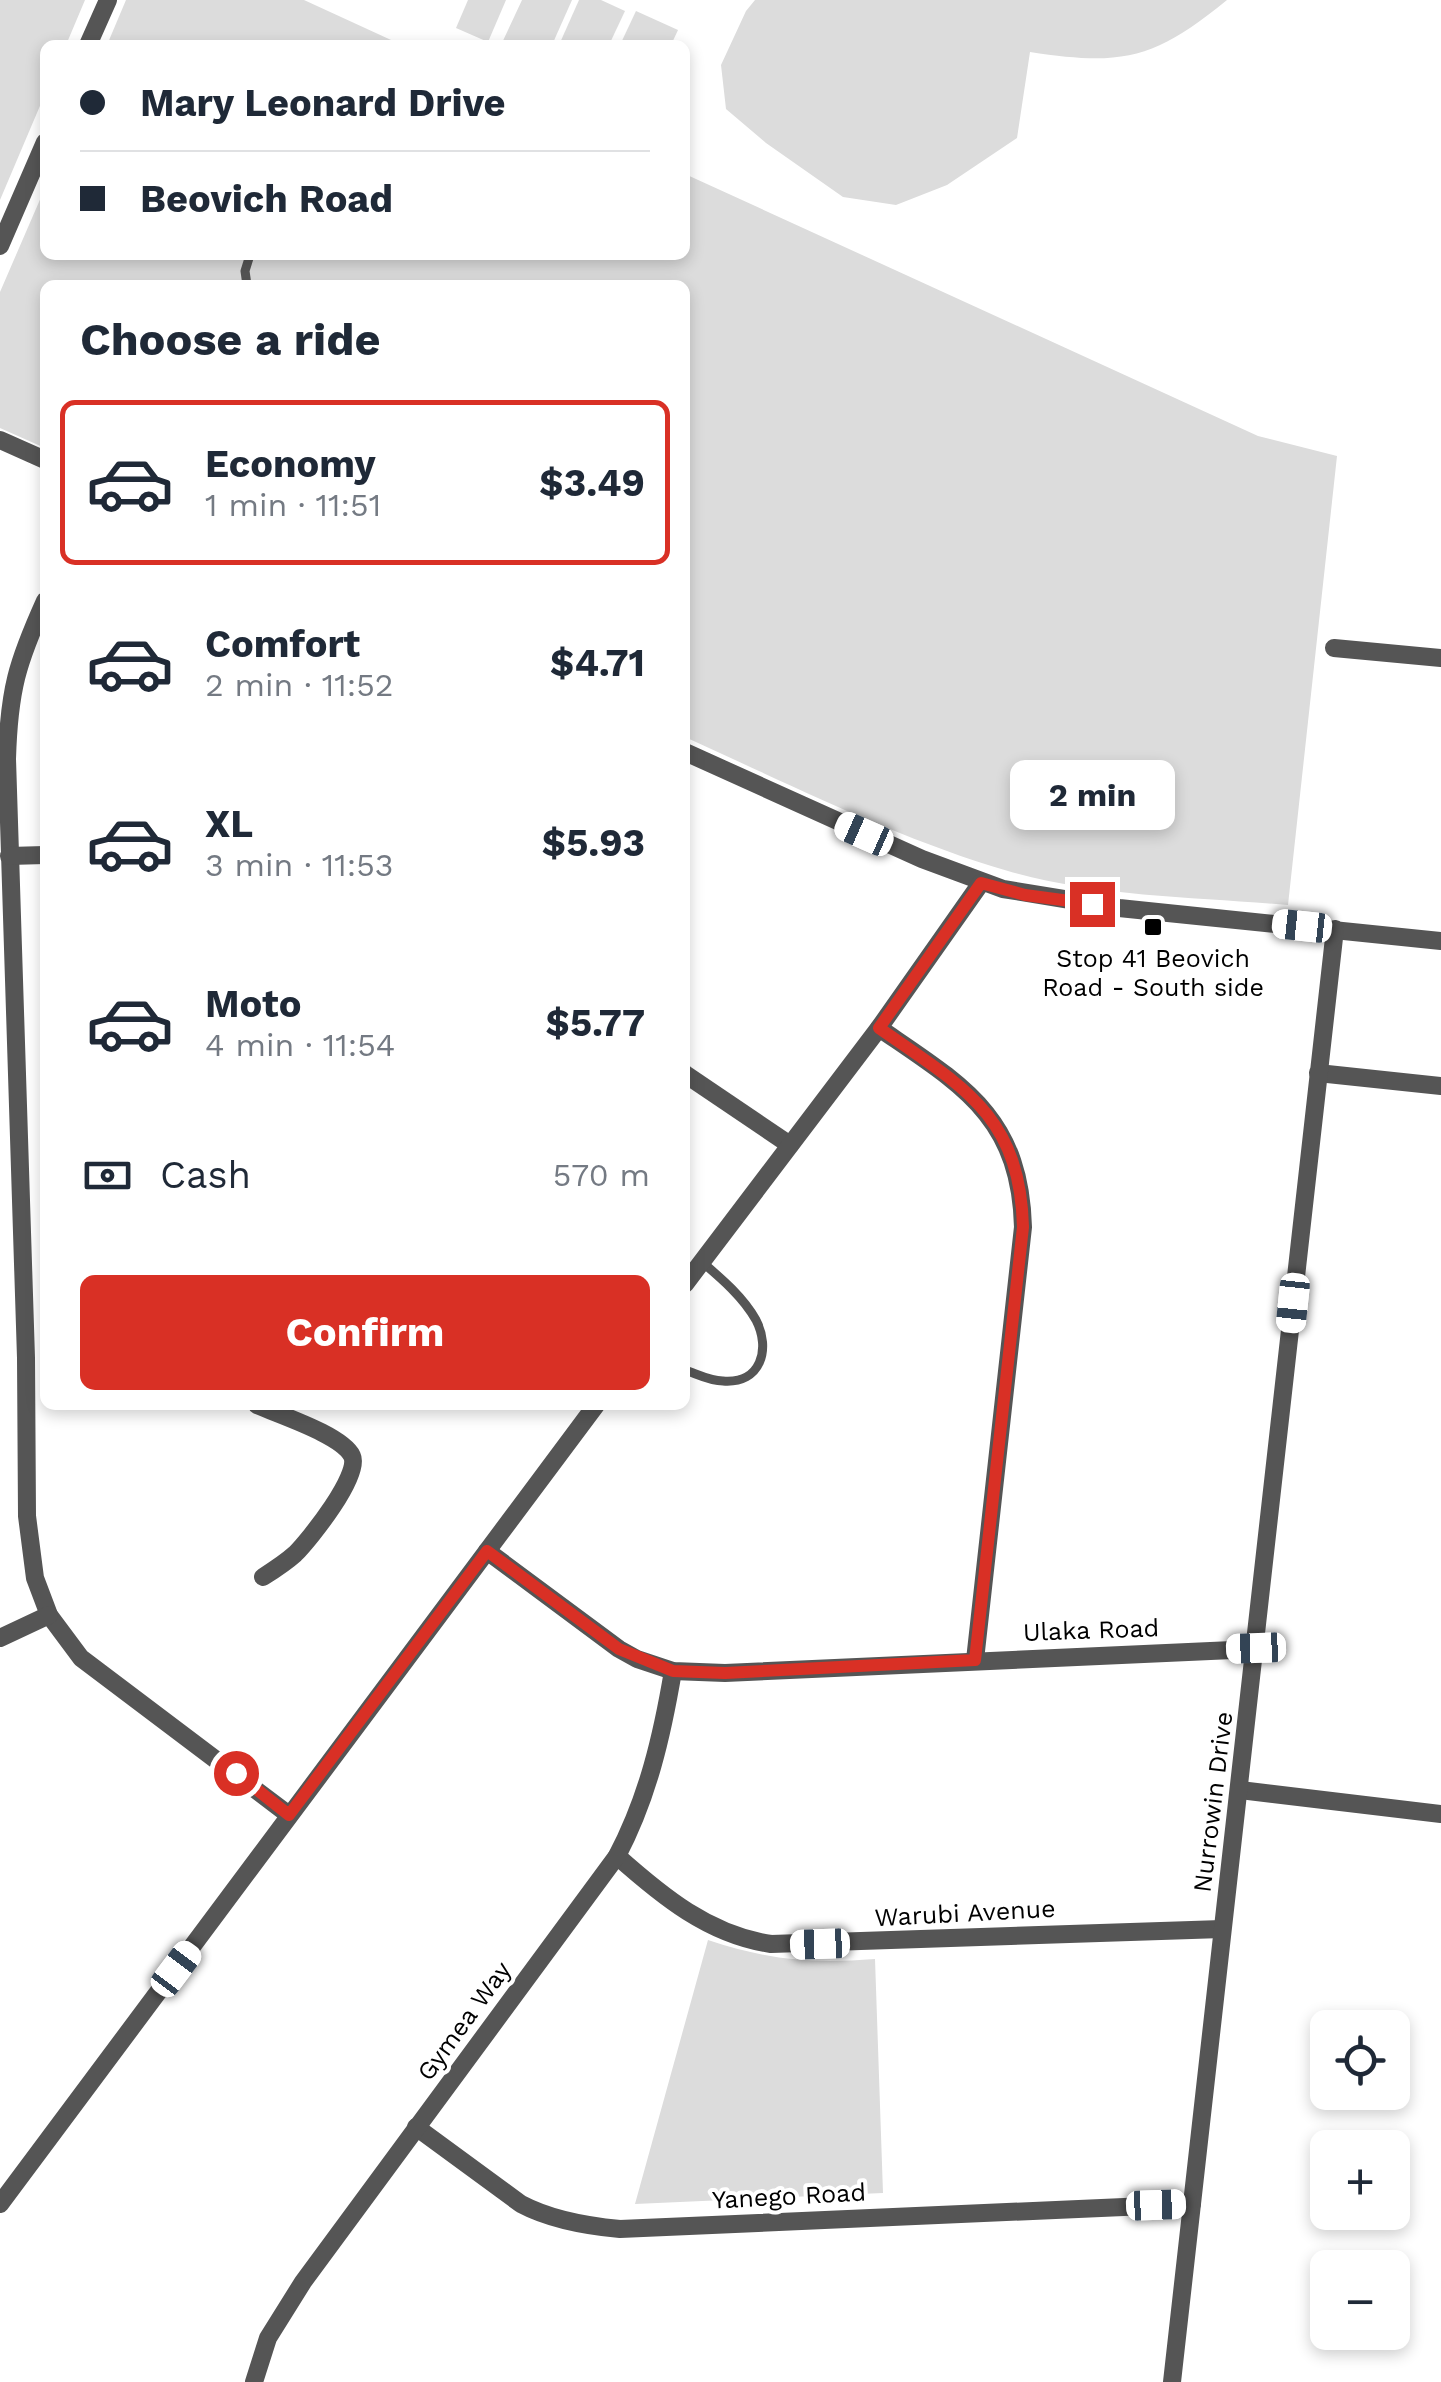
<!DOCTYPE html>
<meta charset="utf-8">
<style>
:root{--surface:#fff;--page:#f2f2f3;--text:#1f2937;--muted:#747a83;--line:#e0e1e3;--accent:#d93025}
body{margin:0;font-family:"Work Sans",sans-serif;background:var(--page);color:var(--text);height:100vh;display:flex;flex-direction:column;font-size:38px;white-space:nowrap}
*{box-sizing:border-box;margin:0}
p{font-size:32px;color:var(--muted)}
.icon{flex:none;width:55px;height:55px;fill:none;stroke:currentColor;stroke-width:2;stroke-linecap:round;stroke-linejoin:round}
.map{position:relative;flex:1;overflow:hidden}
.panel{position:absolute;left:40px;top:280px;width:650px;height:1130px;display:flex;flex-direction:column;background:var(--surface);border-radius:15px;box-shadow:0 5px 15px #0003}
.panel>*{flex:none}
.hud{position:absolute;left:40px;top:40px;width:650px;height:220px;border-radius:15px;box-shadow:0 5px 15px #0003;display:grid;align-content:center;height:220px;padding:0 40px;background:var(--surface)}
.tools{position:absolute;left:1310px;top:2010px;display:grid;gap:20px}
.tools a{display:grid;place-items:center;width:100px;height:100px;border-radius:15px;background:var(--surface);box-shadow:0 5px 15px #0003;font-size:50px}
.end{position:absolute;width:45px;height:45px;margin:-22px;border:12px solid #d93025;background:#fff;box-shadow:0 0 0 5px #fff}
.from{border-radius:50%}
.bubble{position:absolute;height:70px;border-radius:15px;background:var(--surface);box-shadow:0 5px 15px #0003;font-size:32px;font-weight:700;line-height:70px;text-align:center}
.car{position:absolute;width:30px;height:60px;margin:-30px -15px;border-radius:12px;box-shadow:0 0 8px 2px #0007;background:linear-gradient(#fff 24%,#345 0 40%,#fff 0 76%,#345 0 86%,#fff 0)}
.hud b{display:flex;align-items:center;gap:35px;height:95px;font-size:38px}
.hud b+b{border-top:2px solid var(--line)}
.hud i{width:25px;height:25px;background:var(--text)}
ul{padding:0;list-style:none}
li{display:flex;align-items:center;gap:30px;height:165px;margin:0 20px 15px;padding:0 20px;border:5px solid transparent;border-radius:15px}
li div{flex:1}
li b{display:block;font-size:38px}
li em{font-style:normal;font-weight:700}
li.selected{border-color:var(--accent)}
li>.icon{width:90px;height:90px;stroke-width:1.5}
h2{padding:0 40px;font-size:45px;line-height:120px}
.pay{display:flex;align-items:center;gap:25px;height:110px;padding:0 40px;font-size:38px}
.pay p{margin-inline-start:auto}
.action{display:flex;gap:20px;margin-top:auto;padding:20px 40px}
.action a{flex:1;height:115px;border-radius:15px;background:var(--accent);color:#fff;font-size:40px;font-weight:700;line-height:115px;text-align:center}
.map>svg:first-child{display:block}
.green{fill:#dcdcdc}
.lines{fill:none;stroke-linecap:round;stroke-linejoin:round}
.service{stroke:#555;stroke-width:9}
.minor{stroke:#555;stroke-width:18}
.route{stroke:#d93025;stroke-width:12}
.poi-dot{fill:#000;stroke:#fff;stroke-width:4}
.labels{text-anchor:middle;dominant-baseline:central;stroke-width:8;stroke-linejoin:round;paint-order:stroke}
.poi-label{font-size:25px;fill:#000;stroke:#fff}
.street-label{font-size:25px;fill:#000;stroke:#fff}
</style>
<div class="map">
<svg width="1441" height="2382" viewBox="0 0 1441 2382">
<rect width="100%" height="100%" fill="#fff"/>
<g class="green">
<path d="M0 0H85L66 45H45V94L0 200Z"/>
<path d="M126 0H304L402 45H107Z"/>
<path d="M468 0H506L488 42 456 28Z"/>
<path d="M522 0H572L552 45H501Z"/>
<path d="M579 0H601L625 11 609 45H559Z"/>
<path d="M755 0H1227C1154 60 1122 66 1030 52L1017 138 947 185 896 205 843 197 766 143 726 109 721 65 746 11Z"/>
<path d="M636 11 678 30 671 45H620Z"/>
<path d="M685 174 1258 436 1337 456 1288 905C1196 897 1098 897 1008 871 896 838 791 785 685 737V285H45V448L0 428V292L45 188V255H685Z"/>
<path d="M708 1940C768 1960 812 1964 875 1959L883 2193 635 2204Z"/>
</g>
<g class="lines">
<g class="service">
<path d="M247 285 245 271 250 255"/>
<path d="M685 1370C697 1374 710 1381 723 1381 761 1384 771 1349 756 1320 743 1297 722 1279 702 1262"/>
</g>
<g class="minor">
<path d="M88 45 108 0"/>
<path d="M0 246 45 142"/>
<path d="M0 440 45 460"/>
<path d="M45 601C17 663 9 690 7 759L26 1358 27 1516 35 1578 49 1615 81 1658 289 1815"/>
<path d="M1334 648 1441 658"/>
<path d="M685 752 922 859 1003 889 1119 908 1441 941"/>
<path d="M9 856 45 855"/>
<path d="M879 1028C962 1085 1020 1116 1023 1227L975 1660"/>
<path d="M1318 1073 1441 1086"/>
<path d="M685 1074 790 1145"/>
<path d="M685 1284 879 1028 981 883"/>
<path d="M257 1405C279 1415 342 1435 352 1456 361 1475 310 1539 295 1554 285 1563 274 1570 263 1577"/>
<path d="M487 1551 619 1649 637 1659 673 1671 725 1673 1255 1649"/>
<path d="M0 1638 49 1615"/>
<path d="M1240 1790 1441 1814"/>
<path d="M617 1856C662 1896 709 1935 771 1944L1222 1929"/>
<path d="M416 2127 521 2204C551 2220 587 2226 620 2229L1192 2204"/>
<path d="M0 2204 596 1405"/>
<path d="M254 2382 268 2338 303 2282 617 1856C648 1797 662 1736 673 1671"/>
<path d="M1172 2382 1335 929"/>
</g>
</g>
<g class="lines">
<path class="route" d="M236 1773 289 1815 487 1551 619 1649 673 1671 725 1673 975 1660 1023 1227C1020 1115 962 1086 879 1028L981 883 1025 895 1092 904"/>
</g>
<rect class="poi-dot" x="1143" y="917" width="20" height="20" rx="5"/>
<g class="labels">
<g class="poi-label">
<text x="1153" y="958">Stop 41 Beovich<tspan x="1153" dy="29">Road - South side</tspan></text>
</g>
<g class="street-label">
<text transform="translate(1091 1630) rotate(-2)">Ulaka Road</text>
<text transform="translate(1213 1802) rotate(-83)">Nurrowin Drive</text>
<text transform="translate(965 1913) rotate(-3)">Warubi Avenue</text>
<text transform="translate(464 2021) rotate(-54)">Gymea Way</text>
<text transform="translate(789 2196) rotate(-3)">Yanego Road</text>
</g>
</g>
</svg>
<div class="tools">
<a><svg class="icon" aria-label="locate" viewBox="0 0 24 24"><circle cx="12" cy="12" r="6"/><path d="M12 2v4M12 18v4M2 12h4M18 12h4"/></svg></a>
<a>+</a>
<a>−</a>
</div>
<i class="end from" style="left:236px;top:1773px"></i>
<i class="end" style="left:1092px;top:904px"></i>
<div class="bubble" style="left:1010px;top:760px;width:165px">2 min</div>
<i class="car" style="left:864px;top:834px;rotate:294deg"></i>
<i class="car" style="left:1302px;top:926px;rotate:276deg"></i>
<i class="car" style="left:1293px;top:1303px;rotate:186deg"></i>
<i class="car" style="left:1256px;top:1648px;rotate:268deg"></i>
<i class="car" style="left:820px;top:1944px;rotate:268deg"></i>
<i class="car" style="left:176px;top:1969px;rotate:37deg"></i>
<i class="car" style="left:1156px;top:2205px;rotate:88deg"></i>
<div class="hud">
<b><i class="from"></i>Mary Leonard Drive</b>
<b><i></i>Beovich Road</b>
</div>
<section class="panel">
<h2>Choose a ride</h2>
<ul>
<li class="selected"><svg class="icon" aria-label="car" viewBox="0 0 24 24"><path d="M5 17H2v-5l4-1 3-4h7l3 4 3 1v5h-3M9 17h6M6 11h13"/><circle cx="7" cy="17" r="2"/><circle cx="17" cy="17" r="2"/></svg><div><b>Economy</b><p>1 min · 11:51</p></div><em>$3.49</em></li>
<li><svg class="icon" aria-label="car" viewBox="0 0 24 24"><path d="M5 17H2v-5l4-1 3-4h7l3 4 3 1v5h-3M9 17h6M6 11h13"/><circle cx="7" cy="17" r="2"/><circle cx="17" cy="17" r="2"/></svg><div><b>Comfort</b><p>2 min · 11:52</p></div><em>$4.71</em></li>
<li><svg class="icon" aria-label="car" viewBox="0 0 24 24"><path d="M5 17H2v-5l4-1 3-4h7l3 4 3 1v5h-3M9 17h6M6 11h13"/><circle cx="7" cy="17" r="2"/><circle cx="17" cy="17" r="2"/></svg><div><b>XL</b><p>3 min · 11:53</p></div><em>$5.93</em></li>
<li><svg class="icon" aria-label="car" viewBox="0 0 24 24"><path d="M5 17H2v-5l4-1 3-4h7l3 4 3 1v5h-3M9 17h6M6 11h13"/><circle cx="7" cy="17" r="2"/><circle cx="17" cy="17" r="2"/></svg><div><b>Moto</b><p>4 min · 11:54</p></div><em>$5.77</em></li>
</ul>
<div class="pay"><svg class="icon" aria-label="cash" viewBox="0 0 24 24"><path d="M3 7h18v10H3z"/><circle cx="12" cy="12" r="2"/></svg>Cash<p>570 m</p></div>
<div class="action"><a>Confirm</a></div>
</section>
</div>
